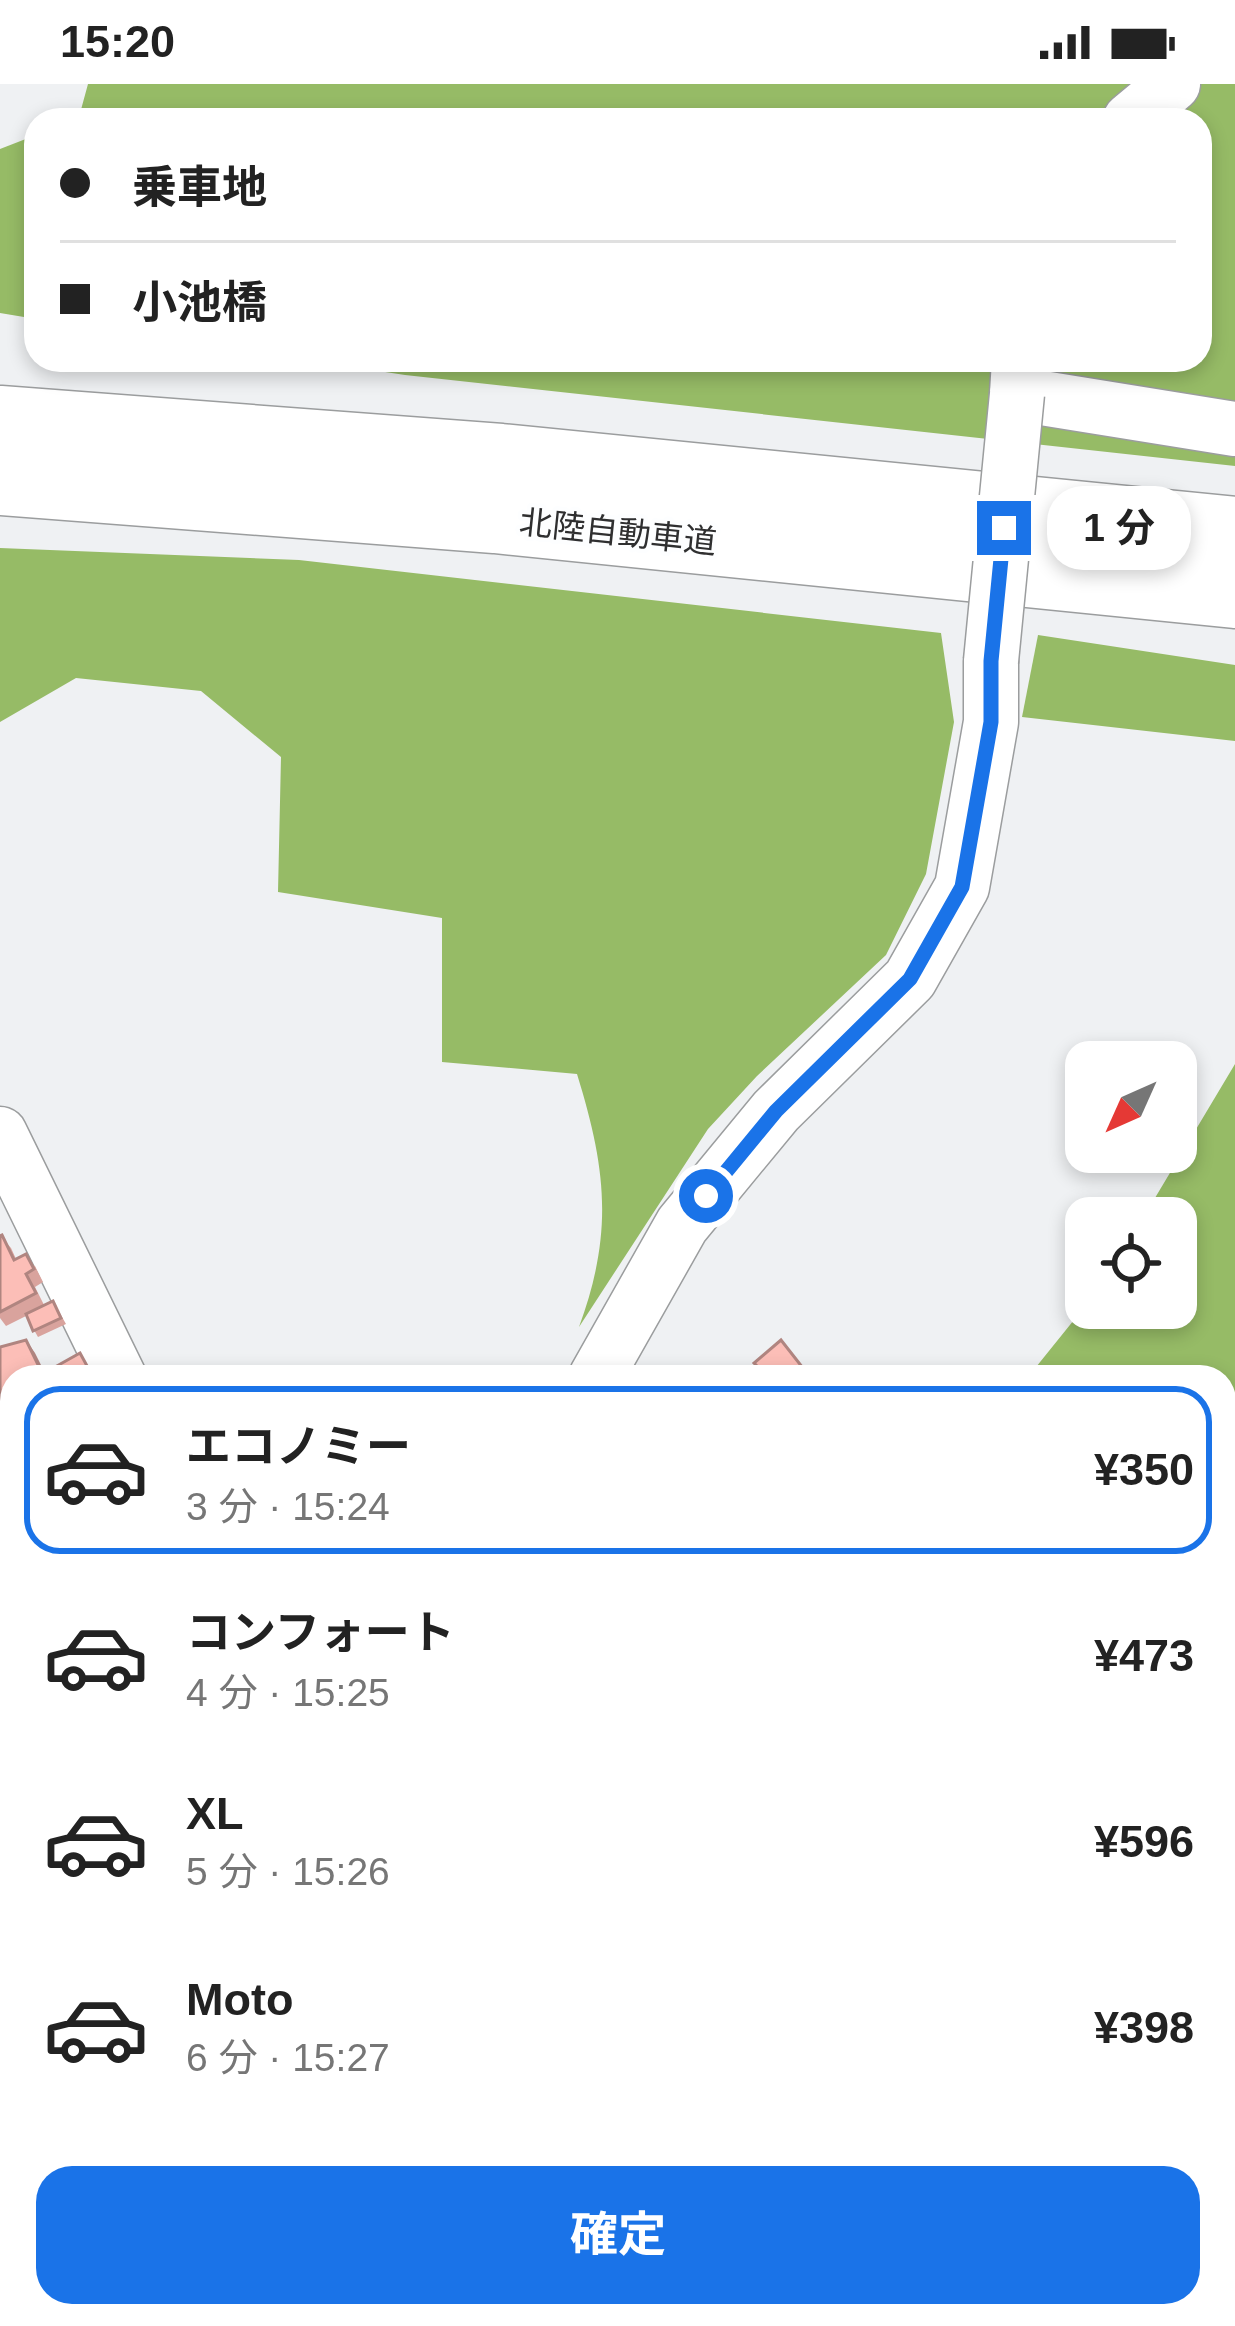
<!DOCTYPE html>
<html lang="ja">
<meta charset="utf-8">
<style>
:root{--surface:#fff;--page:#f6f6f6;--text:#222;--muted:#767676;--line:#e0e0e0;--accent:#1a73e8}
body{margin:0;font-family:Helvetica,"Noto Sans JP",sans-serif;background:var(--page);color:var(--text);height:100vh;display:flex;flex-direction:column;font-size:45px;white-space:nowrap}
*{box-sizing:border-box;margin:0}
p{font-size:39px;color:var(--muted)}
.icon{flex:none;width:66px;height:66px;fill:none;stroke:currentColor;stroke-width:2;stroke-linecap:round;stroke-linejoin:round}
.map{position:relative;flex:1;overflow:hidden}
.panel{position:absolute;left:0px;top:1281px;width:1236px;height:963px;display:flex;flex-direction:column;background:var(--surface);border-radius:36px 36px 0 0;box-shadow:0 6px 18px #0003}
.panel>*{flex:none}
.top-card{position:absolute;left:24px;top:24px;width:1188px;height:264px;border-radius:36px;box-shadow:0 6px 18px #0003;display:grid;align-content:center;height:264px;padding:0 36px;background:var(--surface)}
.needle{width:78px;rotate:225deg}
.fabs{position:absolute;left:1065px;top:957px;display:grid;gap:24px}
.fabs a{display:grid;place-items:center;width:132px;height:132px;border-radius:24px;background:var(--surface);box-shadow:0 6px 18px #0003;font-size:60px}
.end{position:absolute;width:54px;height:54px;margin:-27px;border:15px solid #1a73e8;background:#fff;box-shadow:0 0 0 6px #fff}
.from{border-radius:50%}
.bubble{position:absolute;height:84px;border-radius:36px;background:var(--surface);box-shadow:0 6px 18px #0003;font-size:39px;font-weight:700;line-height:84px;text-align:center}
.top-card b{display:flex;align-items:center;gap:42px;height:114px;font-size:45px}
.top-card b+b{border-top:3px solid var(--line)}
.top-card i{width:30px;height:30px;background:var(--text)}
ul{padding:21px 0 0;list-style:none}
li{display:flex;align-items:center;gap:36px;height:168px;margin:0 24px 18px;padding:0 12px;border:6px solid transparent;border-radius:36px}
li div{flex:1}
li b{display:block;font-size:45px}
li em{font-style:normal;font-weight:700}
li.current{border-color:var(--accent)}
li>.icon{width:108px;height:108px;stroke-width:1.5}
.button{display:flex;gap:24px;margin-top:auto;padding:24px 36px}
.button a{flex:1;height:138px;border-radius:36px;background:var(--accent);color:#fff;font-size:48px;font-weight:700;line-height:138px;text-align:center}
.status{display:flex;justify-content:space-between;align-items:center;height:84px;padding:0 60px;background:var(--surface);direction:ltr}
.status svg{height:33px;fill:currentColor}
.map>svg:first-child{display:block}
.forest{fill:#96bb66}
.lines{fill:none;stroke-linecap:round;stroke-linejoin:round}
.minor-casing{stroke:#9b9d9e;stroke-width:57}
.highway-casing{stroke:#9b9d9e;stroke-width:69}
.minor{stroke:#fff;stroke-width:54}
.highway{stroke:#fff;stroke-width:66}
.minor-bridge-casing{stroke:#9b9d9e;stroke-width:57;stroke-linecap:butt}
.minor-bridge{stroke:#fff;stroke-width:54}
.wall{fill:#d9a39d}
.shaded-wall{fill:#b08580}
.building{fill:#fcbeb7;stroke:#b08580;stroke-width:3}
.route{stroke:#1a73e8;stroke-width:15}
.labels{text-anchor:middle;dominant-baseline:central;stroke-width:9;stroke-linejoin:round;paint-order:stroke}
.street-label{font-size:33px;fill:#2f2f30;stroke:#fdfeff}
</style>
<div class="status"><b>15:20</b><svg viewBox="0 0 49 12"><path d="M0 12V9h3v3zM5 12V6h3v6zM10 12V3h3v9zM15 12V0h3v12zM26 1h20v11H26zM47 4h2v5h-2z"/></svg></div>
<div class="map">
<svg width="1235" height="2242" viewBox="0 0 1235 2242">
<rect width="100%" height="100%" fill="#eff1f3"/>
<g class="forest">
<path d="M88 0H1235V382L405 291 306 276H1200V36H73L79 33Z"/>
<path d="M36 51V235L0 229V65Z"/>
<path d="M0 464 299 476 941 549 954 638 926 790 886 871 757 992 708 1045 579 1243C614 1148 606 1084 577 990L442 978V834L278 808 281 673 201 607 76 594 0 638Z"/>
<path d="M1038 551 1235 581V657L1022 633Z"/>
<path d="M1235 980V1321L1224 1327V1293H1028L1086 1221 1176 1224V1134H1143Z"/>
</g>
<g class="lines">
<g class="minor-casing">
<g id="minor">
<path d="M1130 36 1173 0"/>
<path d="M1019 276 1017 310 1235 345"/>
<path d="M0 1050 119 1293"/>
<path d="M596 1293 682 1141 776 1027 910 895 962 803 991 638V577"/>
<path d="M1224 1376 1235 1371"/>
<path d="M1224 1515 1235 1514"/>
<path d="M0 1601 12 1616"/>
<path d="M1224 2020 1235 2018"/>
<path d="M0 2123 12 2110"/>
<path d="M478 2242 481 2232"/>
<path d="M753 2242 756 2232"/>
<path d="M1029 2242 1032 2232"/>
</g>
</g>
<g class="highway-casing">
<g id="highway">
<path d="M0 335 501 373 1235 446"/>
<path d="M0 398 495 436 1235 511"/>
</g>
</g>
<use href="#minor" class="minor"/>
<use href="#highway" class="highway"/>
<g class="minor-bridge-casing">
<path id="minor-bridge" d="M991 577 1017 310"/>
</g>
<use href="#minor-bridge" class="minor-bridge"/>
</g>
<g class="wall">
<path d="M0 1152 11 1164 16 1175 35 1182 43 1198 35 1203 44 1221 53 1217 66 1240 38 1253 26 1232 6 1242 0 1234Z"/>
<path d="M0 1263 35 1269 12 1293V1355L4 1337 0 1339Z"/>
<path d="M0 1392 12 1408V1423L5 1429 12 1437V1504L0 1490Z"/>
<path d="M1227 1604 1235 1616V1684L1224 1686V1605Z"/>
<path d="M12 1744V1839L4 1831 0 1835V1754Z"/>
<path d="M1235 2031V2077L1227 2074 1224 2070V2040Z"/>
<path d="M1224 2081 1235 2084V2106L1224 2102Z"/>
<path d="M1233 2211 1235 2212V2242H1185L1178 2232Z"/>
<path d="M551 2232H621L637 2236 641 2242H583Z"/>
<path d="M635 2232H691L688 2242H651L640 2239Z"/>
<path d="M830 2232H889L888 2236 883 2234 879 2242H858Z"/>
<path d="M930 2232H976L972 2242H961Z"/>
</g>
<g class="shaded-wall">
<path d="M26 1256 35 1269 47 1293H44Z"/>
<path d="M1227 1604 1235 1616V1660Z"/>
<path d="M601 2232H615L611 2242H603L600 2237Z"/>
<path d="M678 2232H691L688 2242H678L676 2240Z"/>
<path d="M801 2232H808L804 2242H797Z"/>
<path d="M869 2232H881L883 2234 879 2242H872L868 2236Z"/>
<path d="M962 2232H976L972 2242H969Z"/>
<path d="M1090 2232H1103L1100 2242H1087Z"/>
</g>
<g class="building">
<path d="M2 1151 14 1176 26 1170 34 1185 26 1190 36 1209 0 1228V1152Z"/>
<path d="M53 1217 61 1234 33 1247 26 1230Z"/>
<path d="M26 1256 44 1293H12V1317L0 1322V1263Z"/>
<path d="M781 1256 810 1293H757L763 1288 754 1279Z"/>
<path d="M80 1269 92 1291 88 1293H61L55 1283Z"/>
<path d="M12 1330V1355L3 1334Z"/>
<path d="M0 1392 10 1404 0 1412Z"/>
<path d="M2 1425 12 1437V1492L7 1496 0 1488V1426Z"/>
<path d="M12 1543V1577L0 1563V1553Z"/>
<path d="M1227 1604 1235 1670 1224 1672V1605Z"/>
<path d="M12 1744V1812L0 1822V1754Z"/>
<path d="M5 1836 12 1844V1916L0 1901V1840Z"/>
<path d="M1229 2029 1235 2031V2067L1224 2063V2043Z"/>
<path d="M1224 2081 1235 2084V2100L1224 2097Z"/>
<path d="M1224 2208 1235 2212V2240L1219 2235 1217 2242H1214L1179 2232H1224Z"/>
<path d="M70 2232H109L111 2234 103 2240 105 2242H60Z"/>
<path d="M583 2232H601L600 2237Z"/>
<path d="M610 2232H621L637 2236 635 2242H608Z"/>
<path d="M651 2232H678L676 2240Z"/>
<path d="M767 2232H801L797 2242H777L765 2237Z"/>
<path d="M1057 2232H1090L1087 2242H1054Z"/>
<path d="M836 2236 854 2242H834Z"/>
</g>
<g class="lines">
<path class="route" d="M706 1112 776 1027 910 895 962 803 991 638V577L1004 444"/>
</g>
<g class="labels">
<g class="street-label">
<text transform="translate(618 448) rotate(6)">北陸自動車道</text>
</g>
</g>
</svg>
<div class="fabs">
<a><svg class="needle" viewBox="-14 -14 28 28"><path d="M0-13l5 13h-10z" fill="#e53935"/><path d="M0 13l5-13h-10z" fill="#767676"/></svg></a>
<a><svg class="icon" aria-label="locate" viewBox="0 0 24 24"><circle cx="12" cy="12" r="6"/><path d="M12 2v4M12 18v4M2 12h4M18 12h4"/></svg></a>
</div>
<i class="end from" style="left:706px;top:1112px"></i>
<i class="end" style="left:1004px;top:444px"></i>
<div class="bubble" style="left:1047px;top:402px;width:144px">1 分</div>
<div class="top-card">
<b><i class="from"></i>乗車地</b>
<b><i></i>小池橋</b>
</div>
<section class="panel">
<ul>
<li class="current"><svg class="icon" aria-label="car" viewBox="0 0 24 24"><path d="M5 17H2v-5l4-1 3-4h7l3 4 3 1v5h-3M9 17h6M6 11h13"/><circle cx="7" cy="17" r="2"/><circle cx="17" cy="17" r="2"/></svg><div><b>エコノミー</b><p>3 分 · 15:24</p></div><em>¥350</em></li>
<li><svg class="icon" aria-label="car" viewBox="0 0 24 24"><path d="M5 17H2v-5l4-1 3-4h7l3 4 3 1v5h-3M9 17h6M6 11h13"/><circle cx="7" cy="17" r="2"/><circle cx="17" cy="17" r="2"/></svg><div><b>コンフォート</b><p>4 分 · 15:25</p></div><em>¥473</em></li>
<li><svg class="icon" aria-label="car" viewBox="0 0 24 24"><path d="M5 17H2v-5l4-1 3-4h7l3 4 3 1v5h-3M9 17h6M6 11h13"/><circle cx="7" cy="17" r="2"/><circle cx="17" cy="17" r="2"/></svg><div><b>XL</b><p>5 分 · 15:26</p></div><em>¥596</em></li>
<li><svg class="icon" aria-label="car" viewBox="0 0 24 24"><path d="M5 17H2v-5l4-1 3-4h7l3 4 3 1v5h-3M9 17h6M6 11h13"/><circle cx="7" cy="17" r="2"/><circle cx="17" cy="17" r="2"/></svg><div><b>Moto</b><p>6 分 · 15:27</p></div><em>¥398</em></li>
</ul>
<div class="button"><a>確定</a></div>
</section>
</div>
